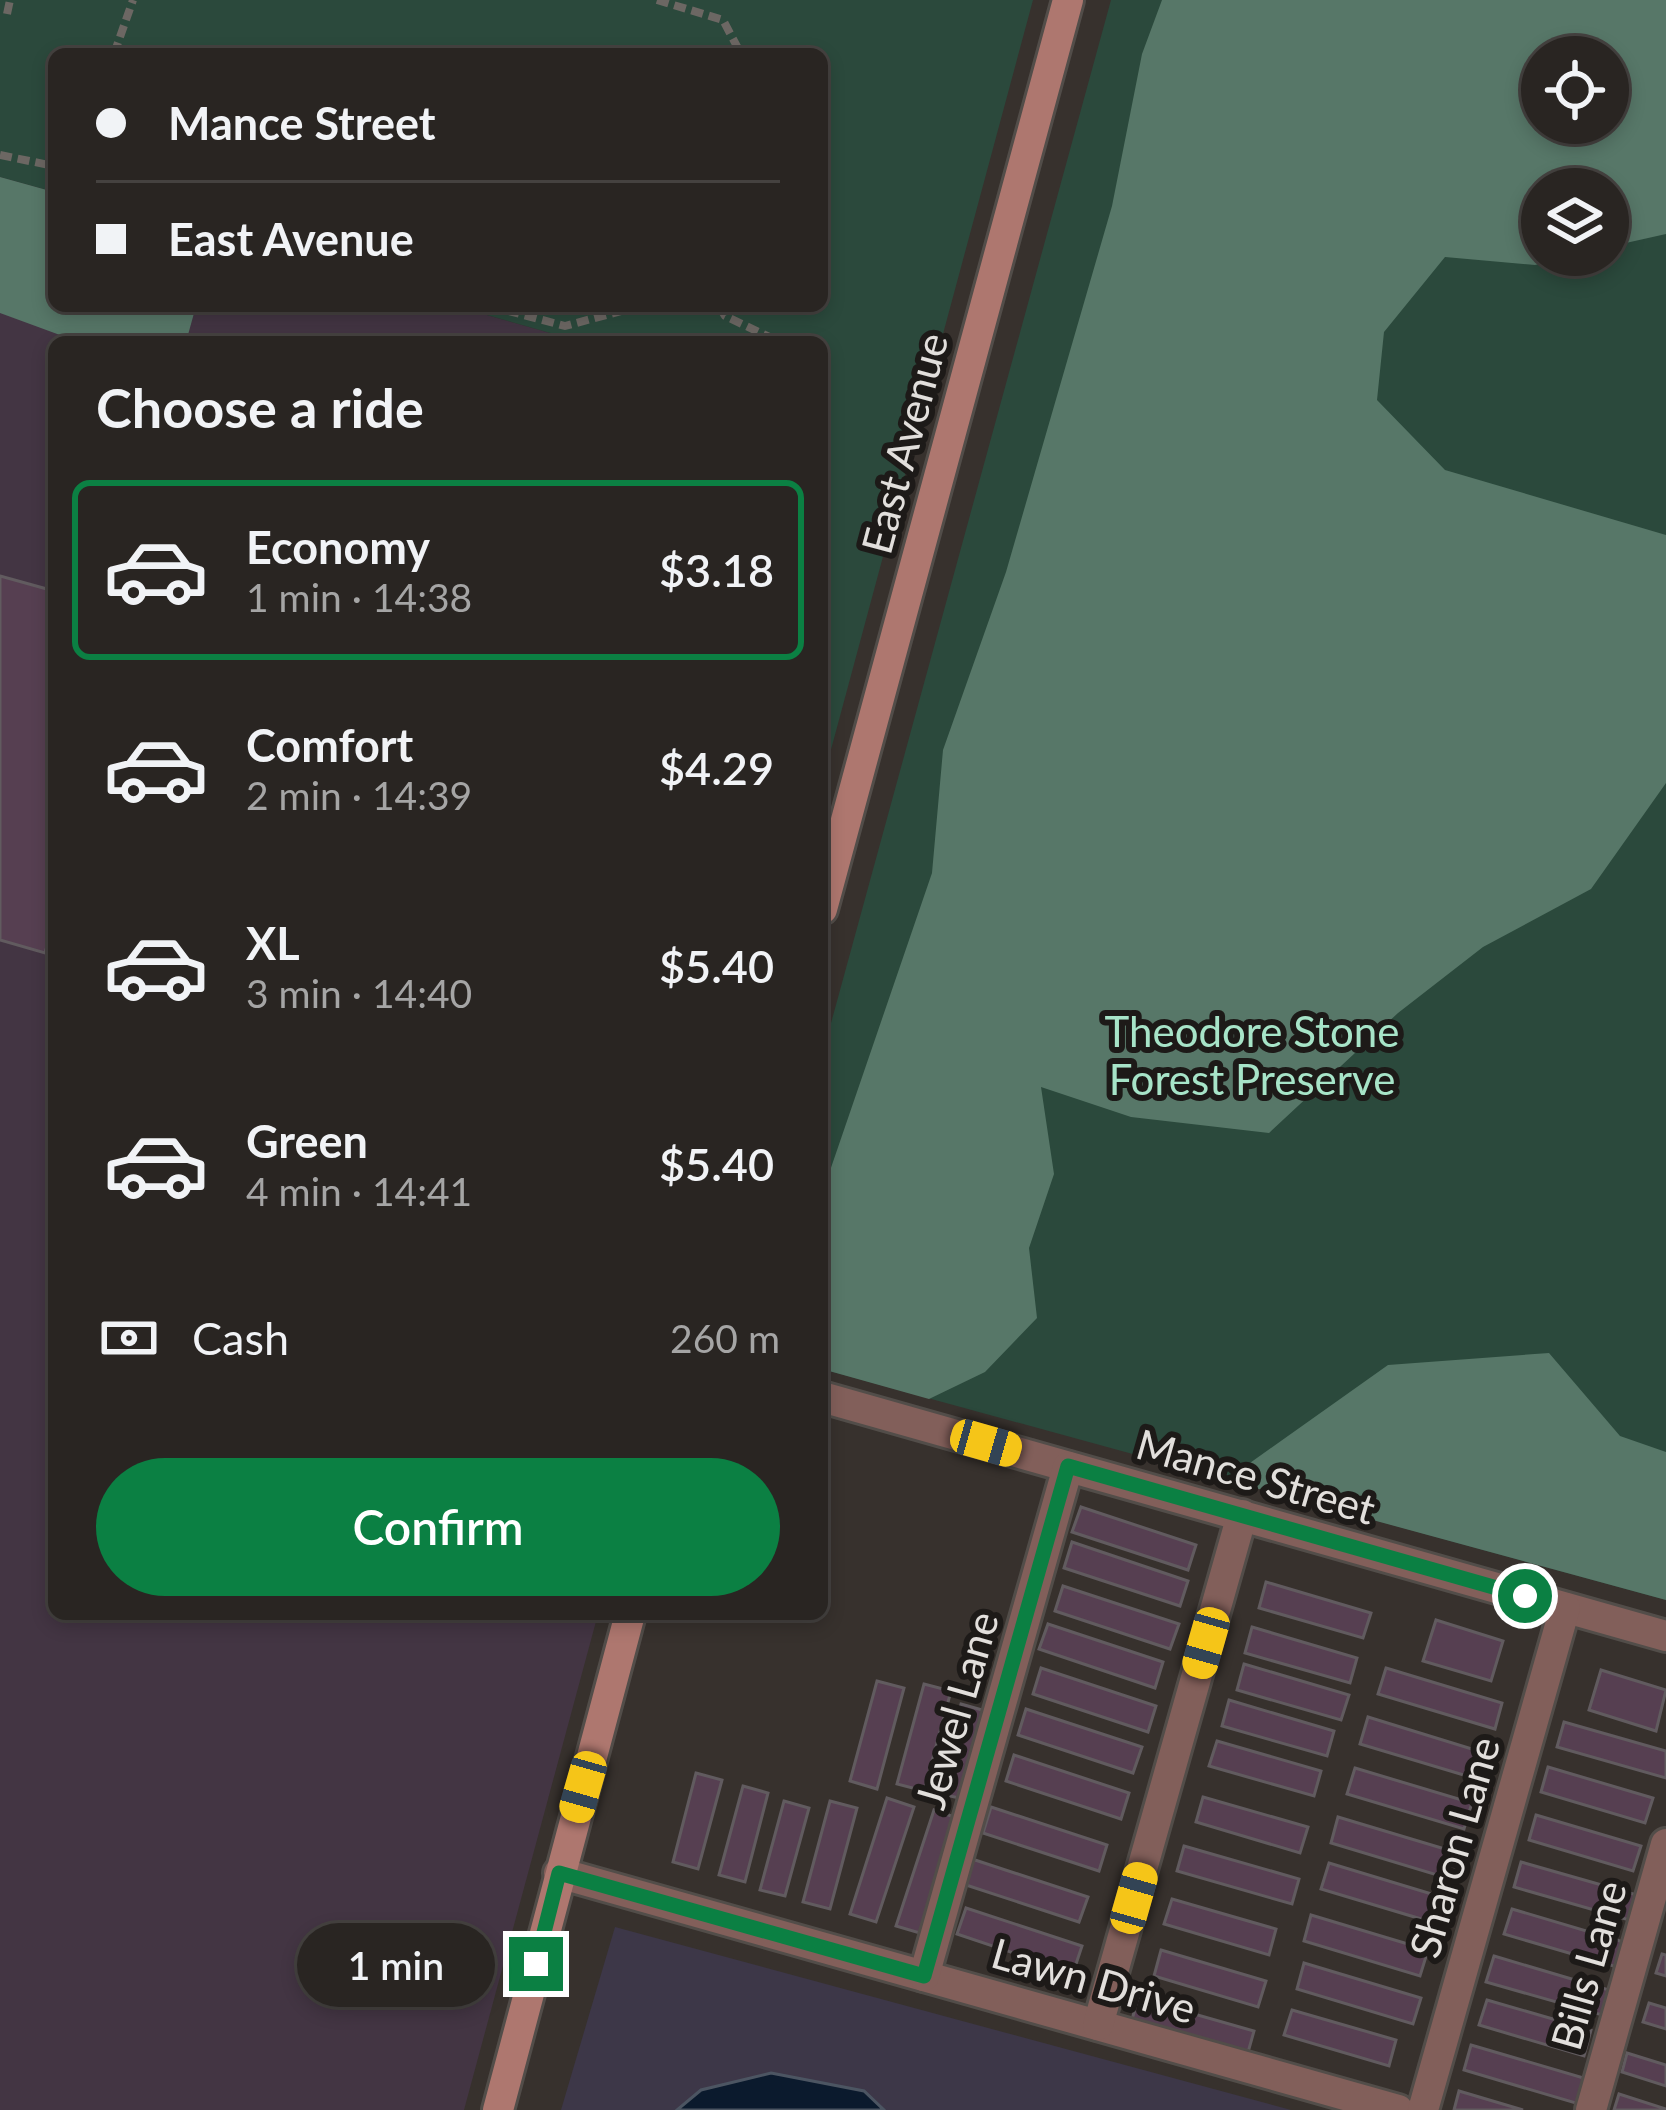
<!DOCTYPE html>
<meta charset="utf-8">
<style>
:root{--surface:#292522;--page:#35312f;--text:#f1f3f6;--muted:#a5a5a5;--line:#454240;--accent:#0b8043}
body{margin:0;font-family:Lato,sans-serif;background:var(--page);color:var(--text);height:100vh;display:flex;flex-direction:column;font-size:45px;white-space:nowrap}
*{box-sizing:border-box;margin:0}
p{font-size:39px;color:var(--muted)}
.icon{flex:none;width:66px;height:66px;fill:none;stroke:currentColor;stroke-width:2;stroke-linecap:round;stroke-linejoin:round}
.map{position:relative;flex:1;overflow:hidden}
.details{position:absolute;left:48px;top:336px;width:780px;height:1284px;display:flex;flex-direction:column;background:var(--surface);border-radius:18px;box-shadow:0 6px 18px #0003,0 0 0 3px var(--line)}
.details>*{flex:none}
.top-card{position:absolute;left:48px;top:48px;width:780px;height:264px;border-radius:18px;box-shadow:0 6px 18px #0003,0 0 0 3px var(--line);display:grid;align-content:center;height:264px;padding:0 48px;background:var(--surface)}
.fabs{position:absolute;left:1521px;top:36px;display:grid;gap:24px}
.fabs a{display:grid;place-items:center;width:108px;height:108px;border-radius:50%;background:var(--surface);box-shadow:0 6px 18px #0003,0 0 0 3px var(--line);font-size:60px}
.end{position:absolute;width:54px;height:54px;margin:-27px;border:15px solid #0b8043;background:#fff;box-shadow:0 0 0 6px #fff}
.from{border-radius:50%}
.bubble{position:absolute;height:84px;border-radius:42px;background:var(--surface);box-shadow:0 6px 18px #0003,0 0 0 3px var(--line);font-size:39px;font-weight:600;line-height:84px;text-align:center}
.car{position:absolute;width:36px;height:72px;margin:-36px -18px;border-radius:15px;box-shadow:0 0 9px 3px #0007;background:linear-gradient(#f5c518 24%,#345 0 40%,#f5c518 0 76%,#345 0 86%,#f5c518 0)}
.top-card b{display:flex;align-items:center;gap:42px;height:114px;font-size:45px}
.top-card b+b{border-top:3px solid var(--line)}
.top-card i{width:30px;height:30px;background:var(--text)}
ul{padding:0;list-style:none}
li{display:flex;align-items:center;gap:36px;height:180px;margin:0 24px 18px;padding:0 24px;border:6px solid transparent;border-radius:18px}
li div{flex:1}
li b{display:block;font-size:45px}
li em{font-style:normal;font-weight:600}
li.active{border-color:var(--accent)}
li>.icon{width:108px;height:108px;stroke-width:1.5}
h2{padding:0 48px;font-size:54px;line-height:144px}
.pay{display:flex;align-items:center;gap:30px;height:132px;padding:0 48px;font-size:45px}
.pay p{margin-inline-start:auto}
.cta{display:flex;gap:24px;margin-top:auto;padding:24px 48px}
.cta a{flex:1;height:138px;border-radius:72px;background:var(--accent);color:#fff;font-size:48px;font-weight:600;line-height:138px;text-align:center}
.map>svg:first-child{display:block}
.commercial{fill:#3d3748}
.industrial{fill:#433543}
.green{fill:#2b493c;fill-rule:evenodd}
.forest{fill:#577768;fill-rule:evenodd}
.water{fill:#0b1a2d;stroke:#4c5562;stroke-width:3}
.building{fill:#563f51;stroke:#615b5f;stroke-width:3}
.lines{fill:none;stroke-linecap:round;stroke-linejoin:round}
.street-casing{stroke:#524d49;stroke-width:36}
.secondary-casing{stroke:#524d49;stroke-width:36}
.path{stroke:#6c6763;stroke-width:8;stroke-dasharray:12 6;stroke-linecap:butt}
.street{stroke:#825f5a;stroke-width:30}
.secondary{stroke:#ae776f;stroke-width:30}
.route{stroke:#0b8043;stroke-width:15}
.labels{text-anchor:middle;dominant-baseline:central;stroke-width:12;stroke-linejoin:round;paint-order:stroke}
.street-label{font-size:42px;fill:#e2dfdc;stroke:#1d1a18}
.park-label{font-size:42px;fill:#a7e4c8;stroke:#1d1a18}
</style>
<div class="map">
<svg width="1666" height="2110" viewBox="0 0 1666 2110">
<rect width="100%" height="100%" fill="#37312d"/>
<path class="commercial" d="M615 1927 1291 2110H561Z"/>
<path class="industrial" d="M0 177 54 192V306H455L582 342H54V1614H598L464 2110H0Z"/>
<g class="green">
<path d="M0 0H1033L822 783V342H582L455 306H822V54H54V192L0 177Z"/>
<path d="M1111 0H1666V1600L822 1369V1056ZM1542 57H1608V123H1542ZM1542 189H1608V255H1542Z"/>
</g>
<g class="forest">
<path d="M1162 0H1666V234L1608 247V189H1542V255H1577L1535 265 1445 257 1384 332 1377 400 1445 470 1666 535V783L1591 889 1483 947 1398 1013 1269 1133 1131 1117 1041 1087 1054 1174 1029 1248 1037 1318 985 1372 929 1399 822 1369V1194L932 873 943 750 1006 572 1112 206 1142 54ZM1608 57V123H1542V57Z"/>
<path d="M0 177 54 192V306H196L186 342H79L0 313Z"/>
<path d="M1549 1353 1620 1436 1666 1452V1600L1226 1480 1388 1365Z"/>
</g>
<path class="water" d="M771 2073 864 2091 884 2110H677L701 2090Z"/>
<g class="building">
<path d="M0 576 54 591V921L45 953 0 940Z"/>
<path d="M1081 1507 1196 1545 1188 1570 1072 1532Z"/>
<path d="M1072 1542 1188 1581 1180 1606 1064 1568Z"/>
<path d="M1266 1582 1371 1613 1363 1638 1259 1608Z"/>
<path d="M1063 1586 1179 1624 1170 1649 1055 1611Z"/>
<path d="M1436 1620 1503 1641 1491 1681 1423 1661Z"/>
<path d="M1048 1624 1163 1662 1155 1688 1039 1649Z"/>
<path d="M1252 1627 1357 1658 1350 1683 1245 1653Z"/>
<path d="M1244 1664 1349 1695 1341 1720 1237 1690Z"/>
<path d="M1041 1668 1156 1706 1148 1732 1033 1694Z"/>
<path d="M1386 1668 1502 1703 1495 1729 1378 1694Z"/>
<path d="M1601 1670 1666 1690 1656 1731 1589 1710Z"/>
<path d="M877 1681 904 1688 877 1789 850 1781Z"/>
<path d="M924 1684 951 1691 924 1791 897 1784Z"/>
<path d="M1229 1700 1334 1731 1327 1756 1222 1726Z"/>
<path d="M961 1704 986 1711 963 1799 937 1793Z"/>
<path d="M1026 1709 1142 1747 1133 1773 1018 1735Z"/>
<path d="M1368 1717 1485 1753 1477 1779 1360 1744Z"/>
<path d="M1564 1722 1666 1751V1778L1557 1747Z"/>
<path d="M1217 1741 1321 1771 1314 1796 1209 1766Z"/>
<path d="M1014 1755 1129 1793 1121 1819 1006 1781Z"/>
<path d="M1548 1767 1653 1798 1645 1823 1541 1792Z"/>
<path d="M1355 1768 1472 1803 1464 1829 1347 1794Z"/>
<path d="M696 1773 722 1780 698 1869 673 1862Z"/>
<path d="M743 1786 768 1793 745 1882 719 1875Z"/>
<path d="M1203 1797 1308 1827 1300 1853 1196 1822Z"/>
<path d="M887 1798 914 1807 876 1922 850 1914Z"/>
<path d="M784 1801 809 1808 785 1896 760 1890Z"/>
<path d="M830 1801 857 1808 830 1909 803 1902Z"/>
<path d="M991 1807 1107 1845 1099 1871 983 1833Z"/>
<path d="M934 1810 960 1819 923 1934 896 1926Z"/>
<path d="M1536 1815 1641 1846 1633 1871 1529 1840Z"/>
<path d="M1338 1817 1455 1852 1447 1878 1331 1843Z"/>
<path d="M1184 1846 1299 1879 1292 1904 1177 1871Z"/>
<path d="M972 1859 1088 1897 1079 1922 963 1884Z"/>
<path d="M1521 1862 1637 1895 1629 1920 1514 1887Z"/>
<path d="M1329 1863 1445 1898 1438 1924 1321 1889Z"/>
<path d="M1172 1899 1276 1929 1269 1955 1164 1924Z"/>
<path d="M966 1908 1082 1946 1073 1973 957 1934Z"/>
<path d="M1512 1909 1627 1943 1620 1968 1504 1934Z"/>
<path d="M1311 1915 1428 1950 1420 1976 1304 1941Z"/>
<path d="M1161 1950 1266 1981 1258 2007 1154 1976Z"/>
<path d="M1662 1954 1666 1955V1976L1656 1973Z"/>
<path d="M1494 1956 1609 1990 1602 2015 1486 1982Z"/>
<path d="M1304 1963 1421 1998 1413 2024 1297 1989Z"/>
<path d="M1138 1998 1254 2031 1247 2056 1131 2023Z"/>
<path d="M1487 2000 1591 2030 1584 2056 1479 2025Z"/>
<path d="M1649 2003 1666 2008V2029L1643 2022Z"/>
<path d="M1292 2010 1396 2040 1389 2066 1284 2035Z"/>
<path d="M1471 2045 1587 2079 1579 2104 1464 2070Z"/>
<path d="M1627 2053 1666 2065V2086L1622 2072Z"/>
<path d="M1459 2091 1523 2110H1454Z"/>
<path d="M1619 2094 1666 2109V2110H1614Z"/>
</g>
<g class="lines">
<g class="street-casing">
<g id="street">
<path d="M822 1397 1666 1636"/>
<path d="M559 1873 1398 2110"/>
<path d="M924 1976 1068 1467"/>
<path d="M1098 2025 1242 1515"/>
<path d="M1423 2110 1565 1608"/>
<path d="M1591 2110 1666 1844"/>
</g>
</g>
<g class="secondary-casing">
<g id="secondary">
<path d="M822 909 1068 0"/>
<path d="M498 2110 630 1614"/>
</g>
</g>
<g class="path">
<path d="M657 0 723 20 741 54"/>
<path d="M7 14 10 0"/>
<path d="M114 54 133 0"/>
<path d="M0 155 54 166"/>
<path d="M490 306 565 326 640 306"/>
<path d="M719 306 725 316 780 342"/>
</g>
<use href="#street" class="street"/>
<use href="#secondary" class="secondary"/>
</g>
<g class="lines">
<path class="route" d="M536 1964 559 1873 924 1976 1068 1466 1525 1596"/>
</g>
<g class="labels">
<g class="street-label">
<text transform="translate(904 443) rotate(-75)">East Avenue</text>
<text transform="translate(1256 1476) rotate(16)">Mance Street</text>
<text transform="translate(956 1710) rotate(-74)">Jewel Lane</text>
<text transform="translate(1454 1847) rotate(-74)">Sharon Lane</text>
<text transform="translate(1588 1965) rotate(-74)">Bills Lane</text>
<text transform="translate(1094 1980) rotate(16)">Lawn Drive</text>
</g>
<g class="park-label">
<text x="1252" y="1031">Theodore Stone<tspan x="1252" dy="48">Forest Preserve</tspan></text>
</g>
</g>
</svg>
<div class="fabs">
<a><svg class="icon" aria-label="locate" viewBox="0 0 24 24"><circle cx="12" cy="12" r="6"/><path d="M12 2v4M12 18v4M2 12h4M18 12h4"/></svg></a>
<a><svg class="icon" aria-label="layers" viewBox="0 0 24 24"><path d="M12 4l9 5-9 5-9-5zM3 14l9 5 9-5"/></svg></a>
</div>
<i class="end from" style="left:1525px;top:1596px"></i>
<i class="end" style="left:536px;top:1964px"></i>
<div class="bubble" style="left:297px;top:1923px;width:198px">1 min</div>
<i class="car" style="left:986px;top:1443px;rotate:106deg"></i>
<i class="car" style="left:1206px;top:1643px;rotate:196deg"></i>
<i class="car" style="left:583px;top:1787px;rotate:196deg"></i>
<i class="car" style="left:1134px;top:1898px;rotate:16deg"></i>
<div class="top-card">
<b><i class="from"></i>Mance Street</b>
<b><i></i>East Avenue</b>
</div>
<section class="details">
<h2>Choose a ride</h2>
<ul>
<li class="active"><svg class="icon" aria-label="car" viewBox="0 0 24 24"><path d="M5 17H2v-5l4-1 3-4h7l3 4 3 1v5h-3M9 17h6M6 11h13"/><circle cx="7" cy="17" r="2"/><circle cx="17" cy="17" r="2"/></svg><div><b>Economy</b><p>1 min · 14:38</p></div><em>$3.18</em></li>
<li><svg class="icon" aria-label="car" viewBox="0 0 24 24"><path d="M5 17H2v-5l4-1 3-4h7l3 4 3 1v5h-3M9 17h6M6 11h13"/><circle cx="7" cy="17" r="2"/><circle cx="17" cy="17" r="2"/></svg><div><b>Comfort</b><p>2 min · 14:39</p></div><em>$4.29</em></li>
<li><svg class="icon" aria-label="car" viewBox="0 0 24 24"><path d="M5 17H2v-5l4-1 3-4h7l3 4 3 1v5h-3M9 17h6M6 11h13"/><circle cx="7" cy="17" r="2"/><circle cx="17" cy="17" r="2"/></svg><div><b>XL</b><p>3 min · 14:40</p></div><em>$5.40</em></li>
<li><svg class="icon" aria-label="car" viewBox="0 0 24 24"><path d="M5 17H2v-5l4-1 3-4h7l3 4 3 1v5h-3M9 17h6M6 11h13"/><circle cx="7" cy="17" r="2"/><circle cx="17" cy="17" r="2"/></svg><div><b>Green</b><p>4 min · 14:41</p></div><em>$5.40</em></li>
</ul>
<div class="pay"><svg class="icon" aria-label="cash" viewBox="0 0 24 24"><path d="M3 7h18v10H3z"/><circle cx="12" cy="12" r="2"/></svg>Cash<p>260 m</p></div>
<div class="cta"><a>Confirm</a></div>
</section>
</div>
